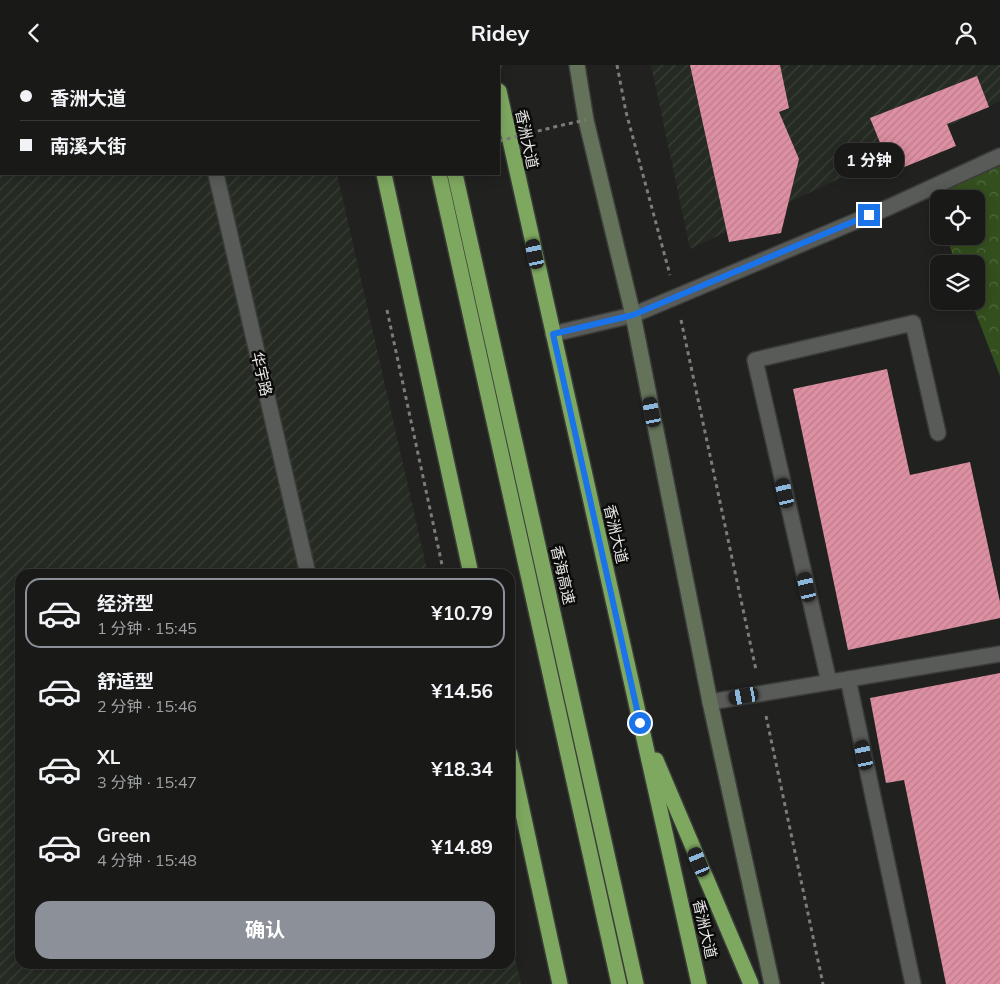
<!DOCTYPE html>
<html lang="zh">
<meta charset="utf-8">
<style>
:root{--surface:#191a18;--page:#222321;--text:#f1f3f6;--muted:#9fa1a2;--line:#373837;--accent:#8c9099}
body{margin:0;font-family:Mulish,"Noto Sans SC",sans-serif;background:var(--page);color:var(--text);height:100vh;display:flex;flex-direction:column;font-size:19px;white-space:nowrap}
*{box-sizing:border-box;margin:0}
p{font-size:16px;color:var(--muted)}
.icon{flex:none;width:28px;height:28px;fill:none;stroke:currentColor;stroke-width:2;stroke-linecap:round;stroke-linejoin:round}
.map{position:relative;flex:1;overflow:hidden}
.sheet{position:absolute;left:15px;top:504px;width:500px;height:400px;display:flex;flex-direction:column;background:var(--surface);border-radius:15px;box-shadow:0 2px 12px #0003,0 0 0 1px var(--line)}
.sheet>*{flex:none}
.banner{position:absolute;left:0px;top:0px;width:500px;height:110px;box-shadow:0 2px 12px #0003,0 0 0 1px var(--line);display:grid;align-content:center;height:110px;padding:0 20px;background:var(--surface)}
.controls{position:absolute;left:930px;top:125px;display:grid;gap:10px}
.controls a{display:grid;place-items:center;width:55px;height:55px;border-radius:10px;background:var(--surface);box-shadow:0 2px 12px #0003,0 0 0 1px var(--line);font-size:25px}
.end{position:absolute;width:22px;height:22px;margin:-11px;border:6px solid #1a73e8;background:#fff;box-shadow:0 0 0 2px #fff}
.from{border-radius:50%}
.bubble{position:absolute;height:35px;border-radius:15px;background:var(--surface);box-shadow:0 2px 12px #0003,0 0 0 1px var(--line);font-size:16px;font-weight:700;line-height:35px;text-align:center}
.car{position:absolute;width:15px;height:30px;margin:-15px -8px;border-radius:6px;box-shadow:0 0 4px 1px #0007;background:linear-gradient(#222 24%,#8ab4d8 0 40%,#222 0 76%,#8ab4d8 0 86%,#222 0)}
.banner b{display:flex;align-items:center;gap:18px;height:48px;font-size:19px}
.banner b+b{border-top:1px solid var(--line)}
.banner i{width:12px;height:12px;background:var(--text)}
ul{padding:9px 0 0;list-style:none}
li{display:flex;align-items:center;gap:15px;height:70px;margin:0 10px 8px;padding:0 10px;border:2px solid transparent;border-radius:15px}
li div{flex:1}
li b{display:block;font-size:19px}
li em{font-style:normal;font-weight:700}
li.selected{border-color:var(--accent)}
li>.icon{width:45px;height:45px;stroke-width:1.5}
.action{display:flex;gap:10px;margin-top:auto;padding:10px 20px}
.action a{flex:1;height:58px;border-radius:15px;background:var(--accent);color:#fff;font-size:20px;font-weight:700;line-height:58px;text-align:center}
header{display:flex;justify-content:space-between;align-items:center;height:65px;padding:0 20px;background:var(--surface);font-size:22px;font-weight:700}
.map>svg:first-child{display:block}
.industrial{fill:url(#industrial-furrows)}
.park{fill:url(#park-crowns)}
.building{fill:url(#building-hatch)}
.lines{fill:none;stroke-linecap:round;stroke-linejoin:round}
.lane-casing{stroke:#3a3c3a;stroke-width:18}
.street-casing{stroke:#3a3c3a;stroke-width:18}
.secondary-casing{stroke:#3a3c3a;stroke-width:18}
.highway-casing{stroke:#3a3c3a;stroke-width:18}
.path{stroke:#7c7d7b;stroke-width:3;stroke-dasharray:4 4;stroke-linecap:butt}
.lane{stroke:#595b58;stroke-width:15}
.street{stroke:#595b58;stroke-width:15}
.secondary{stroke:#64725a;stroke-width:15}
.highway{stroke:#7ea860;stroke-width:15}
.path-bridge{stroke:#7c7d7b;stroke-width:3;stroke-dasharray:4 4;stroke-linecap:butt}
.route{stroke:#1a73e8;stroke-width:6}
.labels{text-anchor:middle;dominant-baseline:central;stroke-width:5;stroke-linejoin:round;paint-order:stroke}
.street-label{font-size:15px;fill:#e6e6e5;stroke:#0b0b0a}
</style>
<header><svg class="icon" aria-label="back" viewBox="0 0 24 24"><path d="M15 5l-7 7 7 7"/></svg>Ridey<svg class="icon" aria-label="person" viewBox="0 0 24 24"><circle cx="12" cy="8" r="4"/><path d="M4 21q1-7 8-7t8 7"/></svg></header>
<div class="map">
<svg width="1000" height="919" viewBox="0 0 1000 919">
<defs>
<pattern id="industrial-furrows" width="10" height="10" patternUnits="userSpaceOnUse" patternTransform="scale(1.25)"><rect width="10" height="10" fill="#252a23"/><path d="M-1 1l2-2M0 10L10 0M9 11l2-2" fill="none" stroke="#3a3f38"/></pattern>
<pattern id="park-crowns" width="20" height="18" patternUnits="userSpaceOnUse" patternTransform="scale(1.25)"><rect width="20" height="18" fill="#344f1e"/><path d="M2 6a3 3 0 1 1 6 0M12 15a3 3 0 1 1 6 0" fill="none" stroke="#51683f"/></pattern>
<pattern id="building-hatch" width="6" height="6" patternUnits="userSpaceOnUse" patternTransform="scale(1.25)"><rect width="6" height="6" fill="#de90a2"/><path d="M-1 1l2-2M0 6l6-6M5 7l2-2" fill="none" stroke="#b87d8b"/></pattern>
</defs>
<rect width="100%" height="100%" fill="#212220"/>
<g class="industrial">
<path d="M0 0H312V1H1V109H337L428 509H20V899H510V870L521 919H0Z"/>
<path d="M651 0H1000V36L889 90 690 184Z"/>
</g>
<path class="park" d="M1000 101V311L971 236H976V199H956L946 171H976V134H939V153L930 130Z"/>
<g class="building">
<path d="M690 0H780L789 43 779 47 799 94 781 168 729 177Z"/>
<path d="M977 11 989 42 947 59 956 81 892 107 870 53Z"/>
<path d="M887 304 910 410 970 397 1000 537V553L848 585 793 324Z"/>
<path d="M1000 608V919H946L904 715 886 718 870 633Z"/>
</g>
<g class="lines">
<g class="lane-casing">
<g id="lane">
<path d="M848 614 913 919"/>
<path d="M829 617 755 295 913 258 938 368"/>
<path d="M710 637 1000 589"/>
</g>
</g>
<g class="street-casing">
<g id="street">
<path d="M191 0 192 1"/>
<path d="M216 109 308 509"/>
<path d="M553 269 633 250 887 143 1000 91"/>
</g>
</g>
<g class="secondary-casing">
<path id="secondary" d="M577 0 586 55 633 250 710 637 772 919"/>
</g>
<g class="highway-casing">
<g id="highway">
<path d="M360 0 361 1"/>
<path d="M415 0 416 1"/>
<path d="M431 0V1"/>
<path d="M493 0V1"/>
<path d="M499 26 699 919"/>
<path d="M384 109 471 509"/>
<path d="M439 109 619 919"/>
<path d="M455 109 636 919"/>
<path d="M510 689 560 919"/>
<path d="M656 695 751 919"/>
</g>
</g>
<g class="path">
<path d="M617 0 626 47 670 210"/>
<path d="M387 245 444 509"/>
<path d="M681 255 756 605"/>
<path d="M766 651 823 919"/>
</g>
<use href="#lane" class="lane"/>
<use href="#street" class="street"/>
<use href="#secondary" class="secondary"/>
<use href="#highway" class="highway"/>
<path class="path-bridge" d="M499 76 558 61 586 55"/>
</g>
<g class="lines">
<path class="route" d="M640 658 553 269 633 250 869 150"/>
</g>
<g class="labels">
<g class="street-label">
<text transform="translate(527 74) rotate(78)">香洲大道</text>
<text transform="translate(262 309) rotate(77)">华宇路</text>
<text transform="translate(616 469) rotate(77)">香洲大道</text>
<text transform="translate(563 510) rotate(77)">香海高速</text>
<text transform="translate(705 864) rotate(77)">香洲大道</text>
</g>
</g>
</svg>
<div class="controls">
<a><svg class="icon" aria-label="locate" viewBox="0 0 24 24"><circle cx="12" cy="12" r="6"/><path d="M12 2v4M12 18v4M2 12h4M18 12h4"/></svg></a>
<a><svg class="icon" aria-label="layers" viewBox="0 0 24 24"><path d="M12 4l9 5-9 5-9-5zM3 14l9 5 9-5"/></svg></a>
</div>
<i class="end from" style="left:640px;top:658px"></i>
<i class="end" style="left:869px;top:150px"></i>
<div class="bubble" style="left:834px;top:78px;width:70px">1 分钟</div>
<i class="car" style="left:535px;top:189px;rotate:348deg"></i>
<i class="car" style="left:652px;top:347px;rotate:349deg"></i>
<i class="car" style="left:785px;top:428px;rotate:347deg"></i>
<i class="car" style="left:807px;top:522px;rotate:347deg"></i>
<i class="car" style="left:744px;top:631px;rotate:260deg"></i>
<i class="car" style="left:864px;top:690px;rotate:348deg"></i>
<i class="car" style="left:699px;top:797px;rotate:337deg"></i>
<div class="banner">
<b><i class="from"></i>香洲大道</b>
<b><i></i>南溪大街</b>
</div>
<section class="sheet">
<ul>
<li class="selected"><svg class="icon" aria-label="car" viewBox="0 0 24 24"><path d="M5 17H2v-5l4-1 3-4h7l3 4 3 1v5h-3M9 17h6M6 11h13"/><circle cx="7" cy="17" r="2"/><circle cx="17" cy="17" r="2"/></svg><div><b>经济型</b><p>1 分钟 · 15:45</p></div><em>¥10.79</em></li>
<li><svg class="icon" aria-label="car" viewBox="0 0 24 24"><path d="M5 17H2v-5l4-1 3-4h7l3 4 3 1v5h-3M9 17h6M6 11h13"/><circle cx="7" cy="17" r="2"/><circle cx="17" cy="17" r="2"/></svg><div><b>舒适型</b><p>2 分钟 · 15:46</p></div><em>¥14.56</em></li>
<li><svg class="icon" aria-label="car" viewBox="0 0 24 24"><path d="M5 17H2v-5l4-1 3-4h7l3 4 3 1v5h-3M9 17h6M6 11h13"/><circle cx="7" cy="17" r="2"/><circle cx="17" cy="17" r="2"/></svg><div><b>XL</b><p>3 分钟 · 15:47</p></div><em>¥18.34</em></li>
<li><svg class="icon" aria-label="car" viewBox="0 0 24 24"><path d="M5 17H2v-5l4-1 3-4h7l3 4 3 1v5h-3M9 17h6M6 11h13"/><circle cx="7" cy="17" r="2"/><circle cx="17" cy="17" r="2"/></svg><div><b>Green</b><p>4 分钟 · 15:48</p></div><em>¥14.89</em></li>
</ul>
<div class="action"><a>确认</a></div>
</section>
</div>
